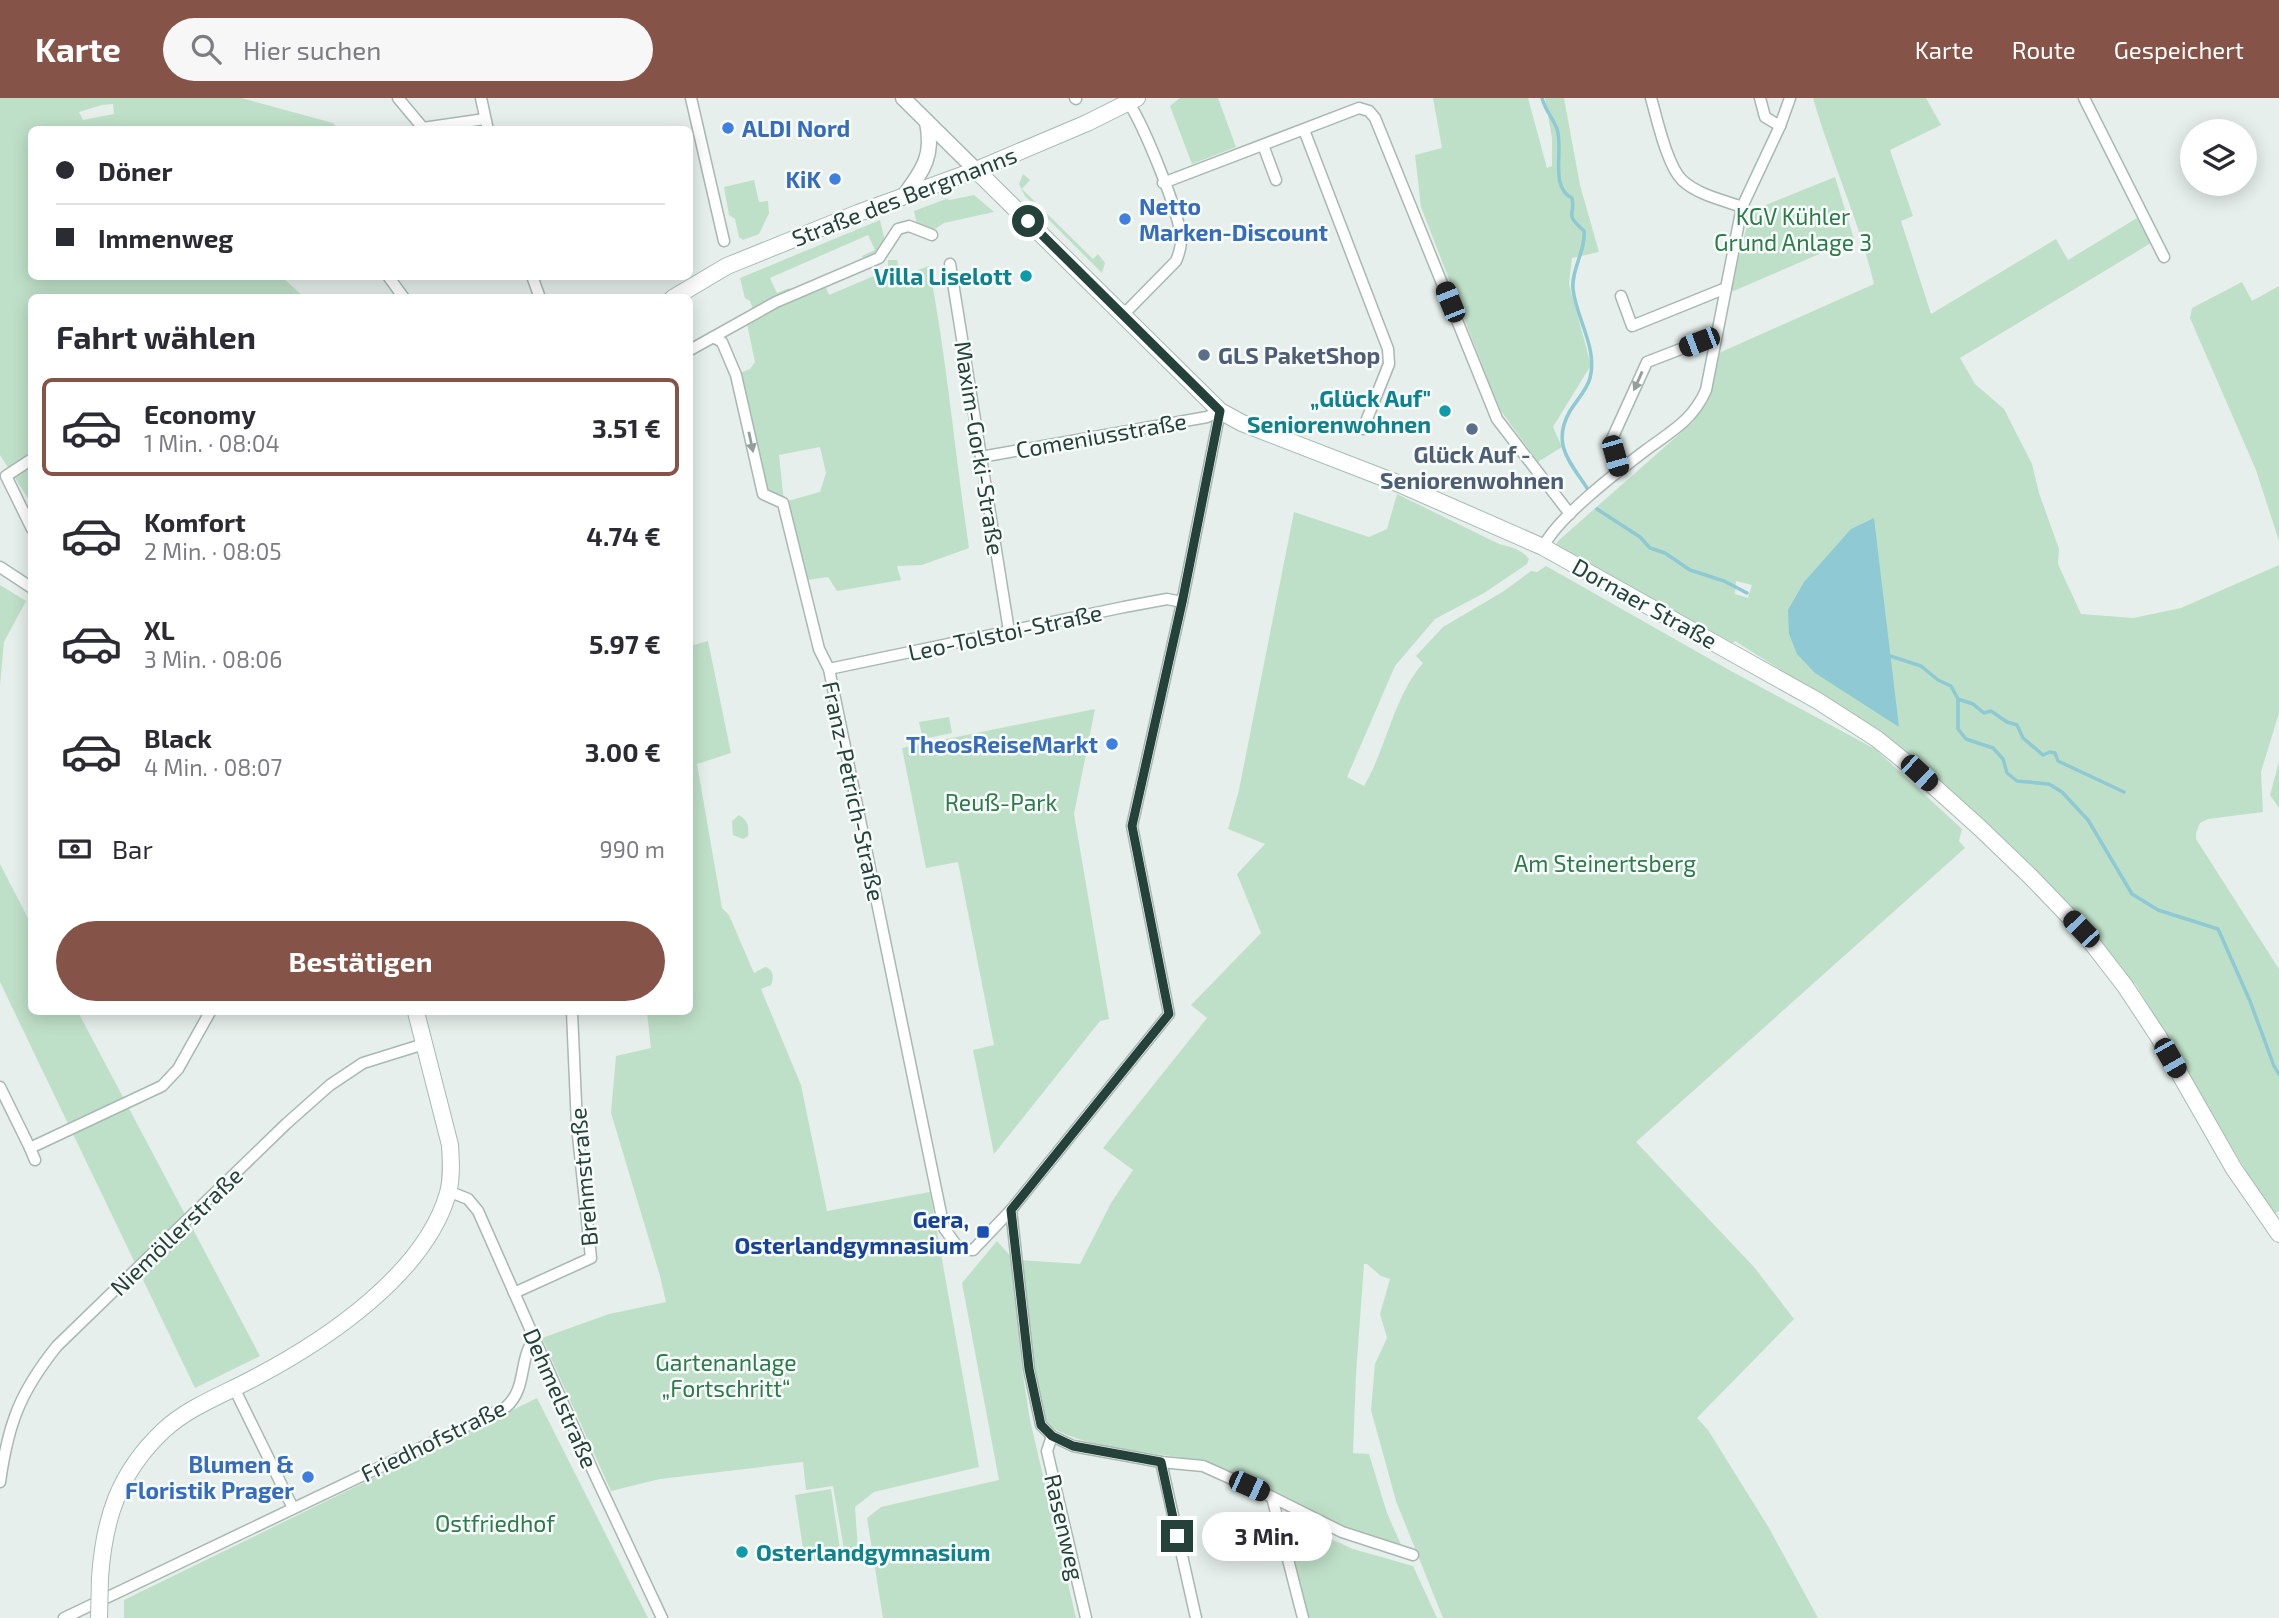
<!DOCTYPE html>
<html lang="de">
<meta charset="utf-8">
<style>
:root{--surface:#fff;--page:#f7f7f7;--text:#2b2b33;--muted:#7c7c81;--line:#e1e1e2;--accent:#855347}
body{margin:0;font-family:"Exo 2",sans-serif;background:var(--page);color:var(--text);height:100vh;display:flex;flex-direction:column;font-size:26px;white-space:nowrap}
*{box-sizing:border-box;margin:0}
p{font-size:23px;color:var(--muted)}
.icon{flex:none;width:38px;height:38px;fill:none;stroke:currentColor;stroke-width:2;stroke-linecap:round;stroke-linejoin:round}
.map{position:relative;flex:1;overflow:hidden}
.sheet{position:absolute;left:28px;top:196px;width:665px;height:721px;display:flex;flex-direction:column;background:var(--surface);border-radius:10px;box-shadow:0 4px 18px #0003}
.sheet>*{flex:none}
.top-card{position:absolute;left:28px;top:28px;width:665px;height:154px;border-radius:10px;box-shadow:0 4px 18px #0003;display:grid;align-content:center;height:154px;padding:0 28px;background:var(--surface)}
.buttons{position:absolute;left:2180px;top:21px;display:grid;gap:14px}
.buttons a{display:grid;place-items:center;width:77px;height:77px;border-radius:50%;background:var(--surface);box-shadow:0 4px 18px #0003;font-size:35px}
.end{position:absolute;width:32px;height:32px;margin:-16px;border:9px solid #24423a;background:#fff;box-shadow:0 0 0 4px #fff}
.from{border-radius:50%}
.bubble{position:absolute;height:49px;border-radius:24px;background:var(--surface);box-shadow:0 4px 18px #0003;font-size:23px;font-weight:700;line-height:49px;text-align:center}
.car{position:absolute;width:21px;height:42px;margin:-21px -10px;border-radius:9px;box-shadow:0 0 5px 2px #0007;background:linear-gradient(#222 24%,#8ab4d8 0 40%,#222 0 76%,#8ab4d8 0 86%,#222 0)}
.top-card b{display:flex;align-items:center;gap:24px;height:66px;font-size:26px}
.top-card b+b{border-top:2px solid var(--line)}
.top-card i{width:18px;height:18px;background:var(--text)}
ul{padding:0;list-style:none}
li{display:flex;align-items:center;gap:21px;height:98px;margin:0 14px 10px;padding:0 14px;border:4px solid transparent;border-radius:10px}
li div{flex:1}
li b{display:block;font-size:26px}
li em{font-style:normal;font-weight:700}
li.active{border-color:var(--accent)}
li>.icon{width:63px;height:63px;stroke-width:1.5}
h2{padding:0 28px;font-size:32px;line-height:84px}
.pay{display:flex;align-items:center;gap:18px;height:77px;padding:0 28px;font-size:26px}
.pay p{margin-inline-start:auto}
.cta{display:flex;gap:14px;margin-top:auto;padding:14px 28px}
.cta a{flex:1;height:80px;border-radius:42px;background:var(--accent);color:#fff;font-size:28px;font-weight:700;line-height:80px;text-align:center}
header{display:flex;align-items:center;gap:42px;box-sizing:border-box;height:98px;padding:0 35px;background:var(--accent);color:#fff}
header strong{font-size:33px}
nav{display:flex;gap:38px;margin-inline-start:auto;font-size:24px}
.search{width:490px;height:63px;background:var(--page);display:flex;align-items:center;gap:18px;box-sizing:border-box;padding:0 24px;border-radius:38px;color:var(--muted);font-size:26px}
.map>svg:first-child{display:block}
.green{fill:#bfe0c8;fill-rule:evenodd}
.water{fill:#8ec9d4}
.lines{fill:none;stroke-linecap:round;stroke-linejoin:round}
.stream{stroke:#8ec9d4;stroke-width:3.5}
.minor-casing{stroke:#a8b8b2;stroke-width:13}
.tertiary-casing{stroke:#a8b8b2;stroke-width:17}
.secondary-casing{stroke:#a4bbb3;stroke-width:18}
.minor{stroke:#fff;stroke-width:10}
.tertiary{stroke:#fff;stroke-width:14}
.secondary{stroke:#fff;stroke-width:16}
.secondary-bridge-casing{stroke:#a4bbb3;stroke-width:18;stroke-linecap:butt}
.secondary-bridge{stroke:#fff;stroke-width:16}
.oneway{fill:#92a09c}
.route{stroke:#24423a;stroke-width:9}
.shop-dot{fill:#3f7fe0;stroke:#f7fbf9;stroke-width:2.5}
.culture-dot{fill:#0f9aa8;stroke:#f7fbf9;stroke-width:2.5}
.service-dot{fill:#5c6f8a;stroke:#f7fbf9;stroke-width:2.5}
.transit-dot{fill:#1a4fb4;stroke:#f7fbf9;stroke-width:2.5}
.labels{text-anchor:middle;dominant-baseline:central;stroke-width:5;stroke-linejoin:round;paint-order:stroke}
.shop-label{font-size:23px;font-weight:bold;fill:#366cbe;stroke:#f7fbf9;text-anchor:end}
.street-label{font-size:23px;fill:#24423a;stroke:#f7fbf9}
.park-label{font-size:23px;fill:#2d7a4b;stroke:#f7fbf9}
.culture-label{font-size:23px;font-weight:bold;fill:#0d838f;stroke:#f7fbf9;text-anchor:end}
.service-label{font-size:23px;font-weight:bold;fill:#4e5e75;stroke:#f7fbf9;text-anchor:start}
.transit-label{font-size:23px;font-weight:bold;fill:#164399;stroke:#f7fbf9;text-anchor:end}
</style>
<header>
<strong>Karte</strong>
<div class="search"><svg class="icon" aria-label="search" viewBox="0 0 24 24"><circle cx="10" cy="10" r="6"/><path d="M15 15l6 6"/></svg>Hier suchen</div>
<nav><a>Karte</a><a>Route</a><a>Gespeichert</a></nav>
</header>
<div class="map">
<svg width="2279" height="1520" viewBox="0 0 2279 1520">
<rect width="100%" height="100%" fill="#e6efeb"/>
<g class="green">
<path d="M0 0H241L333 25 338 31 32 32V178L282 179 304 199 32 200 31 405 0 357ZM113 6 114 16 83 22 79 14 102 7Z"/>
<path d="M1180 0H1218L1236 49 1192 66 1170 8Z"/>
<path d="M1433 0H1528L1547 70 1552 68V40L1545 0H1564L1580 87 1599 154 1572 160 1569 186 1591 267 1553 329 1562 349 1538 364 1501 313 1488 282 1421 109 1415 57 1442 50Z"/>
<path d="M1813 0H1926L1941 27 1890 52 1913 118 1901 123 1931 216 2056 141 2068 162 2137 120 2151 145 1960 260 1975 286 2004 311 2032 366 2039 395 2059 451 2058 466 2081 516 2133 520 2181 510 2279 467V615L2261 674 2263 714 2208 721 2200 725 2196 735V741L2279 871V1113L2272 1117 2135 885 2131 888 1945 688 1892 642 1735 543 1733 545 1554 449 1558 443 1693 324 1713 284 1719 255 1874 186C1859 122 1831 63 1813 0ZM1736 483 1752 487 1748 500 1735 496Z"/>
<path d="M1023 76 1030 82 1022 91 1093 161 1098 156 1105 165 1102 175 1025 98 1019 86Z"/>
<path d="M1835 79 1854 141 1729 195 1751 113Z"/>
<path d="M754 82 759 104 768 103 769 115 759 136 743 142 739 139 735 121 729 117 724 89Z"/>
<path d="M974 97 994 114 944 125 932 133 918 130 914 113 946 101 950 102Z"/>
<path d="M880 122 886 147 866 165 862 158 875 152 868 137 770 180 777 195 789 190 791 194 753 212 750 203 745 200 740 180Z"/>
<path d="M888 162H897L901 178 929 168C947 262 955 356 969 450L922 467 897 468 901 482 837 493 828 479 801 483 784 405 763 396 736 277 750 271 755 264 746 221 825 187 829 197 888 172ZM820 349 826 375 820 394 784 404 779 357Z"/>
<path d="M2242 184 2252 203 2279 188V443L2256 372 2190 220 2192 210Z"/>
<path d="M1397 396 1499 446C1511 449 1521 451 1529 461L1527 466 1484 495 1435 521 1395 568 1347 679 1364 688C1387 649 1393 600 1423 565L1416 558 1443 529 1504 493 1531 473 1537 474 1546 468 1731 573 1875 651 1962 731 1959 743 1965 750 1636 1044 1754 1169 1794 1221 1697 1320 1708 1332 1769 1430 1818 1520H1443L1396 1403 1371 1312 1375 1266 1387 1240 1380 1216 1390 1181 1381 1178 1367 1166H1364L1356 1276 1353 1355 1369 1356 1387 1415 1402 1449C1384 1443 1364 1438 1346 1431 1294 1409 1244 1373 1189 1361 1149 1353 1069 1350 1040 1320L1019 1162 1080 1166 1111 1105 1133 1072 1103 1050 1207 920 1191 907 1261 835 1237 776 1265 746 1228 731 1239 692 1294 414 1369 439 1387 431Z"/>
<path d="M0 487 26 503 4 544 0 587Z"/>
<path d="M708 543 731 655 697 666 722 810 729 817 754 875 765 869C774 871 774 880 771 887L761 891 801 987 827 1113 930 1094 979 1369 874 1394 855 1409 858 1451 845 1457 833 1388 806 1392 803 1364 660 1381 611 1393 542 1240 609 1216 666 1204 660 1178 611 1015 616 958 651 950 647 914H690V548Z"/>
<path d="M1095 611 1074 716 1109 921 1100 923 994 1056 973 952 994 947 958 764 926 770 902 650Z"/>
<path d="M949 619 952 635 923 641 919 624Z"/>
<path d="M2279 664V710L2270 697Z"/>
<path d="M739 717C748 722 749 729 748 738L743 741 733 737 732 723Z"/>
<path d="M0 766 31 826 32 914H78L260 1258 195 1290 0 884Z"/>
<path d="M997 1143 1013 1161 1022 1271 1030 1322 1076 1520H883L867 1420 881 1409 999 1382 962 1185Z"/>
<path d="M537 1300 648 1520H124V1502Z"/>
<path d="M831 1391 841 1458 805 1464 795 1397Z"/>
<path d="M1280 1418 1353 1451 1413 1468 1437 1520H1308Z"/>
</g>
<path class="water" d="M1874 420 1899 629 1815 575 1797 556 1789 536 1788 512 1804 484 1851 431Z"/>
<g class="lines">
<g class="stream">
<path d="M1542 0C1545 12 1553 20 1557 31 1564 51 1549 89 1572 100 1576 119 1563 114 1584 133 1586 152 1571 172 1573 191 1576 220 1598 250 1590 280 1587 292 1576 303 1570 313 1551 346 1570 364 1587 390"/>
<path d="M1597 411 1640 439 1650 450 1665 455 1690 472 1724 483 1747 495"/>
<path d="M1887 557 1921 568 1938 582 1951 588 1958 601V631L1966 641 1993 650 2003 661 2007 675 2017 683 2049 686 2062 694 2088 722 2132 796 2158 812 2218 831 2250 903 2274 968 2279 976"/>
<path d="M1958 601 1973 606 1984 615 1991 613 2007 624 2017 627 2023 640 2043 657 2050 654 2055 655 2058 663 2124 694"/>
</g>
<g class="minor-casing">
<g id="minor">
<path d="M398 0 423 30 485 21"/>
<path d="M481 0 488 32"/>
<path d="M691 0 724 143"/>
<path d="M1075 0 1076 1"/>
<path d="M1651 0C1657 21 1667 67 1682 82 1698 97 1723 102 1742 109"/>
<path d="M1760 0 1765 19 1780 28"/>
<path d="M2084 0 2164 159"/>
<path d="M1304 32 1388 251 1389 266 1363 331"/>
<path d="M1263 47 1276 82"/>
<path d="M1163 85 1359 10 1369 13 1375 20 1497 321 1570 416"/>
<path d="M950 166 1009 533"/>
<path d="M388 178 404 200"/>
<path d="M532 178 540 200"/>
<path d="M1621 198 1632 228 1726 190"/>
<path d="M1123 217 1176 163C1179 156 1181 150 1181 142 1180 114 1144 29 1129 5"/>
<path d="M713 239 722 244 736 277 763 396 783 405 819 551 829 571 944 1130 959 1151 973 1152 1011 1112 1169 916 1132 728 1183 500 1220 313"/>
<path d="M690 252 776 204 879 160 898 131 909 128 932 137"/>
<path d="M981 359 1207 319 1220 313"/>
<path d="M32 361 6 378 32 431"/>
<path d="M1619 372 1611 343 1647 264 1699 244H1715"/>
<path d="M1543 449C1559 418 1617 374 1646 352 1672 333 1693 322 1706 292L1742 109 1780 28 1790 0"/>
<path d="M0 469 32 490"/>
<path d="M829 571 1124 509 1167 501 1182 504"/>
<path d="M0 989 30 1050"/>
<path d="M35 1062 30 1050 162 988 178 971 210 914"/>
<path d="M448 1093 468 1101 478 1113 593 1373 662 1520"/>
<path d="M1011 1112 1029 1271 1041 1327 1052 1338 1073 1348 1161 1364 1203 1368 1272 1399 1342 1434 1413 1457"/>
<path d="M514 1195 591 1160 577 1028 572 914"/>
<path d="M234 1290 293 1410"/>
<path d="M1052 1338 1047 1353 1086 1520"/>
<path d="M1161 1364 1196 1520"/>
<path d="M0 1384C8 1326 20 1294 57 1248L286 1026 330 987 363 965 424 946"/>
<path d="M1272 1399 1303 1520"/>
<path d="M64 1520 506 1309C528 1290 518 1259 535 1241"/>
</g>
</g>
<g class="tertiary-casing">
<g id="tertiary">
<path d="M903 0 976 72"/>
<path d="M904 98C923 72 934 58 927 24"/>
</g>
</g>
<g class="secondary-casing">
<g id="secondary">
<path d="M976 72 1220 313 1242 325 1397 385 1543 449 1818 603 1877 641 1919 675 1980 730 2032 780 2081 831 2125 888 2158 938 2234 1071 2279 1136"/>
<path d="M673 200 727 168 858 115 976 72 1087 25 1137 0"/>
<path d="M100 1480C104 1420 119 1374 164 1332 190 1308 225 1296 256 1279 326 1242 425 1176 448 1095 452 1080 451 1063 450 1047L416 914"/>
</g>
</g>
<use href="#minor" class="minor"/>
<use href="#tertiary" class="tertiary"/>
<use href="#secondary" class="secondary"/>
<g class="secondary-bridge-casing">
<path id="secondary-bridge" d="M99 1520 100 1480"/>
</g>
<use href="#secondary-bridge" class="secondary-bridge"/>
</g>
<defs><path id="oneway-solid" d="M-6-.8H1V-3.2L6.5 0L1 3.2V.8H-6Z" transform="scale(1.75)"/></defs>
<g class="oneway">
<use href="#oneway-solid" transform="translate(1638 283) rotate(114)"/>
<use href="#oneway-solid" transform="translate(751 344) rotate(78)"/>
</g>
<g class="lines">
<path class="route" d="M1028 123 1220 313 1183 500 1132 728 1169 916 1011 1112 1029 1271 1041 1327 1052 1338 1073 1348 1161 1364 1177 1438"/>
</g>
<g class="shop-dot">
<circle cx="728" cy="30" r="7"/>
<circle cx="835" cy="81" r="7"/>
<circle cx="1125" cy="121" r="7"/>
<circle cx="1112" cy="646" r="7"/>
<circle cx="308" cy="1379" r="7"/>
</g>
<g class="culture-dot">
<circle cx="1026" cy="178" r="7"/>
<circle cx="1445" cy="313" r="7"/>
<circle cx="742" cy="1454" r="7"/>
</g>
<g class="service-dot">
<circle cx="1204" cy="257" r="7"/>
<circle cx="1472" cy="331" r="7"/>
</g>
<rect class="transit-dot" x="976" y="1127" width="14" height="14" rx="3.5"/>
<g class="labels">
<g class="shop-label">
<text x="742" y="30" text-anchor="start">ALDI Nord</text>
<text x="821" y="81">KiK</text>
<text x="1139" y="108" text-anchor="start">Netto<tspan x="1139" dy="26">Marken-Discount</tspan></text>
<text x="1098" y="646">TheosReiseMarkt</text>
<text x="294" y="1366">Blumen &amp;<tspan x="294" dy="26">Floristik Prager</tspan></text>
</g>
<g class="street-label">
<text transform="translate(904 98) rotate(-21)">Straße des Bergmanns</text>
<text transform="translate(1101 337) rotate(-10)">Comeniusstraße</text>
<text transform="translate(980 350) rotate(81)">Maxim-Gorki-Straße</text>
<text transform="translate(1645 505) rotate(29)">Dornaer Straße</text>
<text transform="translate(1005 534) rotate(-12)">Leo-Tolstoi-Straße</text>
<text transform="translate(854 693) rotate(78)">Franz-Petrich-Straße</text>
<text transform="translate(583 1079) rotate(-95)">Brehmstraße</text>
<text transform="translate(176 1133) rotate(-44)">Niemöllerstraße</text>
<text transform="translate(561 1300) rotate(66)">Dehmelstraße</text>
<text transform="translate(433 1342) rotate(-26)">Friedhofstraße</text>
<text transform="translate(1065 1429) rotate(77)">Rasenweg</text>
</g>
<g class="park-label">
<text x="1793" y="118">KGV Kühler<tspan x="1793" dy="26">Grund Anlage 3</tspan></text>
<text x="1001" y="704">Reuß-Park</text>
<text x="1605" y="765">Am Steinertsberg</text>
<text x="726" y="1264">Gartenanlage<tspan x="726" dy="26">„Fortschritt“</tspan></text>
<text x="495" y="1425">Ostfriedhof</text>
</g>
<g class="culture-label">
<text x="1012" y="178">Villa Liselott</text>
<text x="1431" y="300">„Glück Auf"<tspan x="1431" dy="26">Seniorenwohnen</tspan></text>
<text x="756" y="1454" text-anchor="start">Osterlandgymnasium</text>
</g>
<g class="service-label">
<text x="1218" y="257">GLS PaketShop</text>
<text x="1472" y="356" text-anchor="middle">Glück Auf -<tspan x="1472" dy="26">Seniorenwohnen</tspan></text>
</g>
<g class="transit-label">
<text x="969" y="1121">Gera,<tspan x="969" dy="26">Osterlandgymnasium</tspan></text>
</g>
</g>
</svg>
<div class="buttons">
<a><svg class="icon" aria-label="layers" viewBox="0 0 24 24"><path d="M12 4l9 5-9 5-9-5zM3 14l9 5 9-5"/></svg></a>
</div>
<i class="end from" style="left:1028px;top:123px"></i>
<i class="end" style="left:1177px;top:1438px"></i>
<div class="bubble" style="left:1202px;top:1414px;width:130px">3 Min.</div>
<i class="car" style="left:1450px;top:204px;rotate:338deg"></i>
<i class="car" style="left:1699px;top:244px;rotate:249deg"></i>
<i class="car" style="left:1615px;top:358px;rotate:164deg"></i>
<i class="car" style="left:1919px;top:675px;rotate:133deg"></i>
<i class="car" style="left:2081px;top:831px;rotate:316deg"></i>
<i class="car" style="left:2170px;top:960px;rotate:150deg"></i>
<i class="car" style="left:1249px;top:1388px;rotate:114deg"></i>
<div class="top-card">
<b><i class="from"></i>Döner</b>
<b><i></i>Immenweg</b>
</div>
<section class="sheet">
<h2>Fahrt wählen</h2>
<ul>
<li class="active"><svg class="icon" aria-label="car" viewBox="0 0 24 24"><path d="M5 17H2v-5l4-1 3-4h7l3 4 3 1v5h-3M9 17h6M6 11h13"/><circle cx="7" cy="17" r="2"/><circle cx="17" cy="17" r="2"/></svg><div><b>Economy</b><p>1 Min. · 08:04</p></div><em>3.51 €</em></li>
<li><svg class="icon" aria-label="car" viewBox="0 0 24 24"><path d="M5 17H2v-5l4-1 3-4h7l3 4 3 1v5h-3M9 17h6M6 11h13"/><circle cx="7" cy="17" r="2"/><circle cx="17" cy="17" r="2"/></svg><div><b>Komfort</b><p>2 Min. · 08:05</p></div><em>4.74 €</em></li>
<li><svg class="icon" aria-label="car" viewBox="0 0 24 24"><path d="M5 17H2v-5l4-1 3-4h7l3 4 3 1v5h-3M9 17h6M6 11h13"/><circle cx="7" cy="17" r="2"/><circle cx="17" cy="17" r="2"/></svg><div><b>XL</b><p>3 Min. · 08:06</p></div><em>5.97 €</em></li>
<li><svg class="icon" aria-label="car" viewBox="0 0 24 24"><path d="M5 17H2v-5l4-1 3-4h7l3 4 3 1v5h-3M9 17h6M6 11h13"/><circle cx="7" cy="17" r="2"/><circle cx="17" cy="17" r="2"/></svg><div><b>Black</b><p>4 Min. · 08:07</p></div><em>3.00 €</em></li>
</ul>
<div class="pay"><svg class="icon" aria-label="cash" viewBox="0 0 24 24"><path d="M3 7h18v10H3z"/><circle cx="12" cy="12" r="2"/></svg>Bar<p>990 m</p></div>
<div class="cta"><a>Bestätigen</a></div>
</section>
</div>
